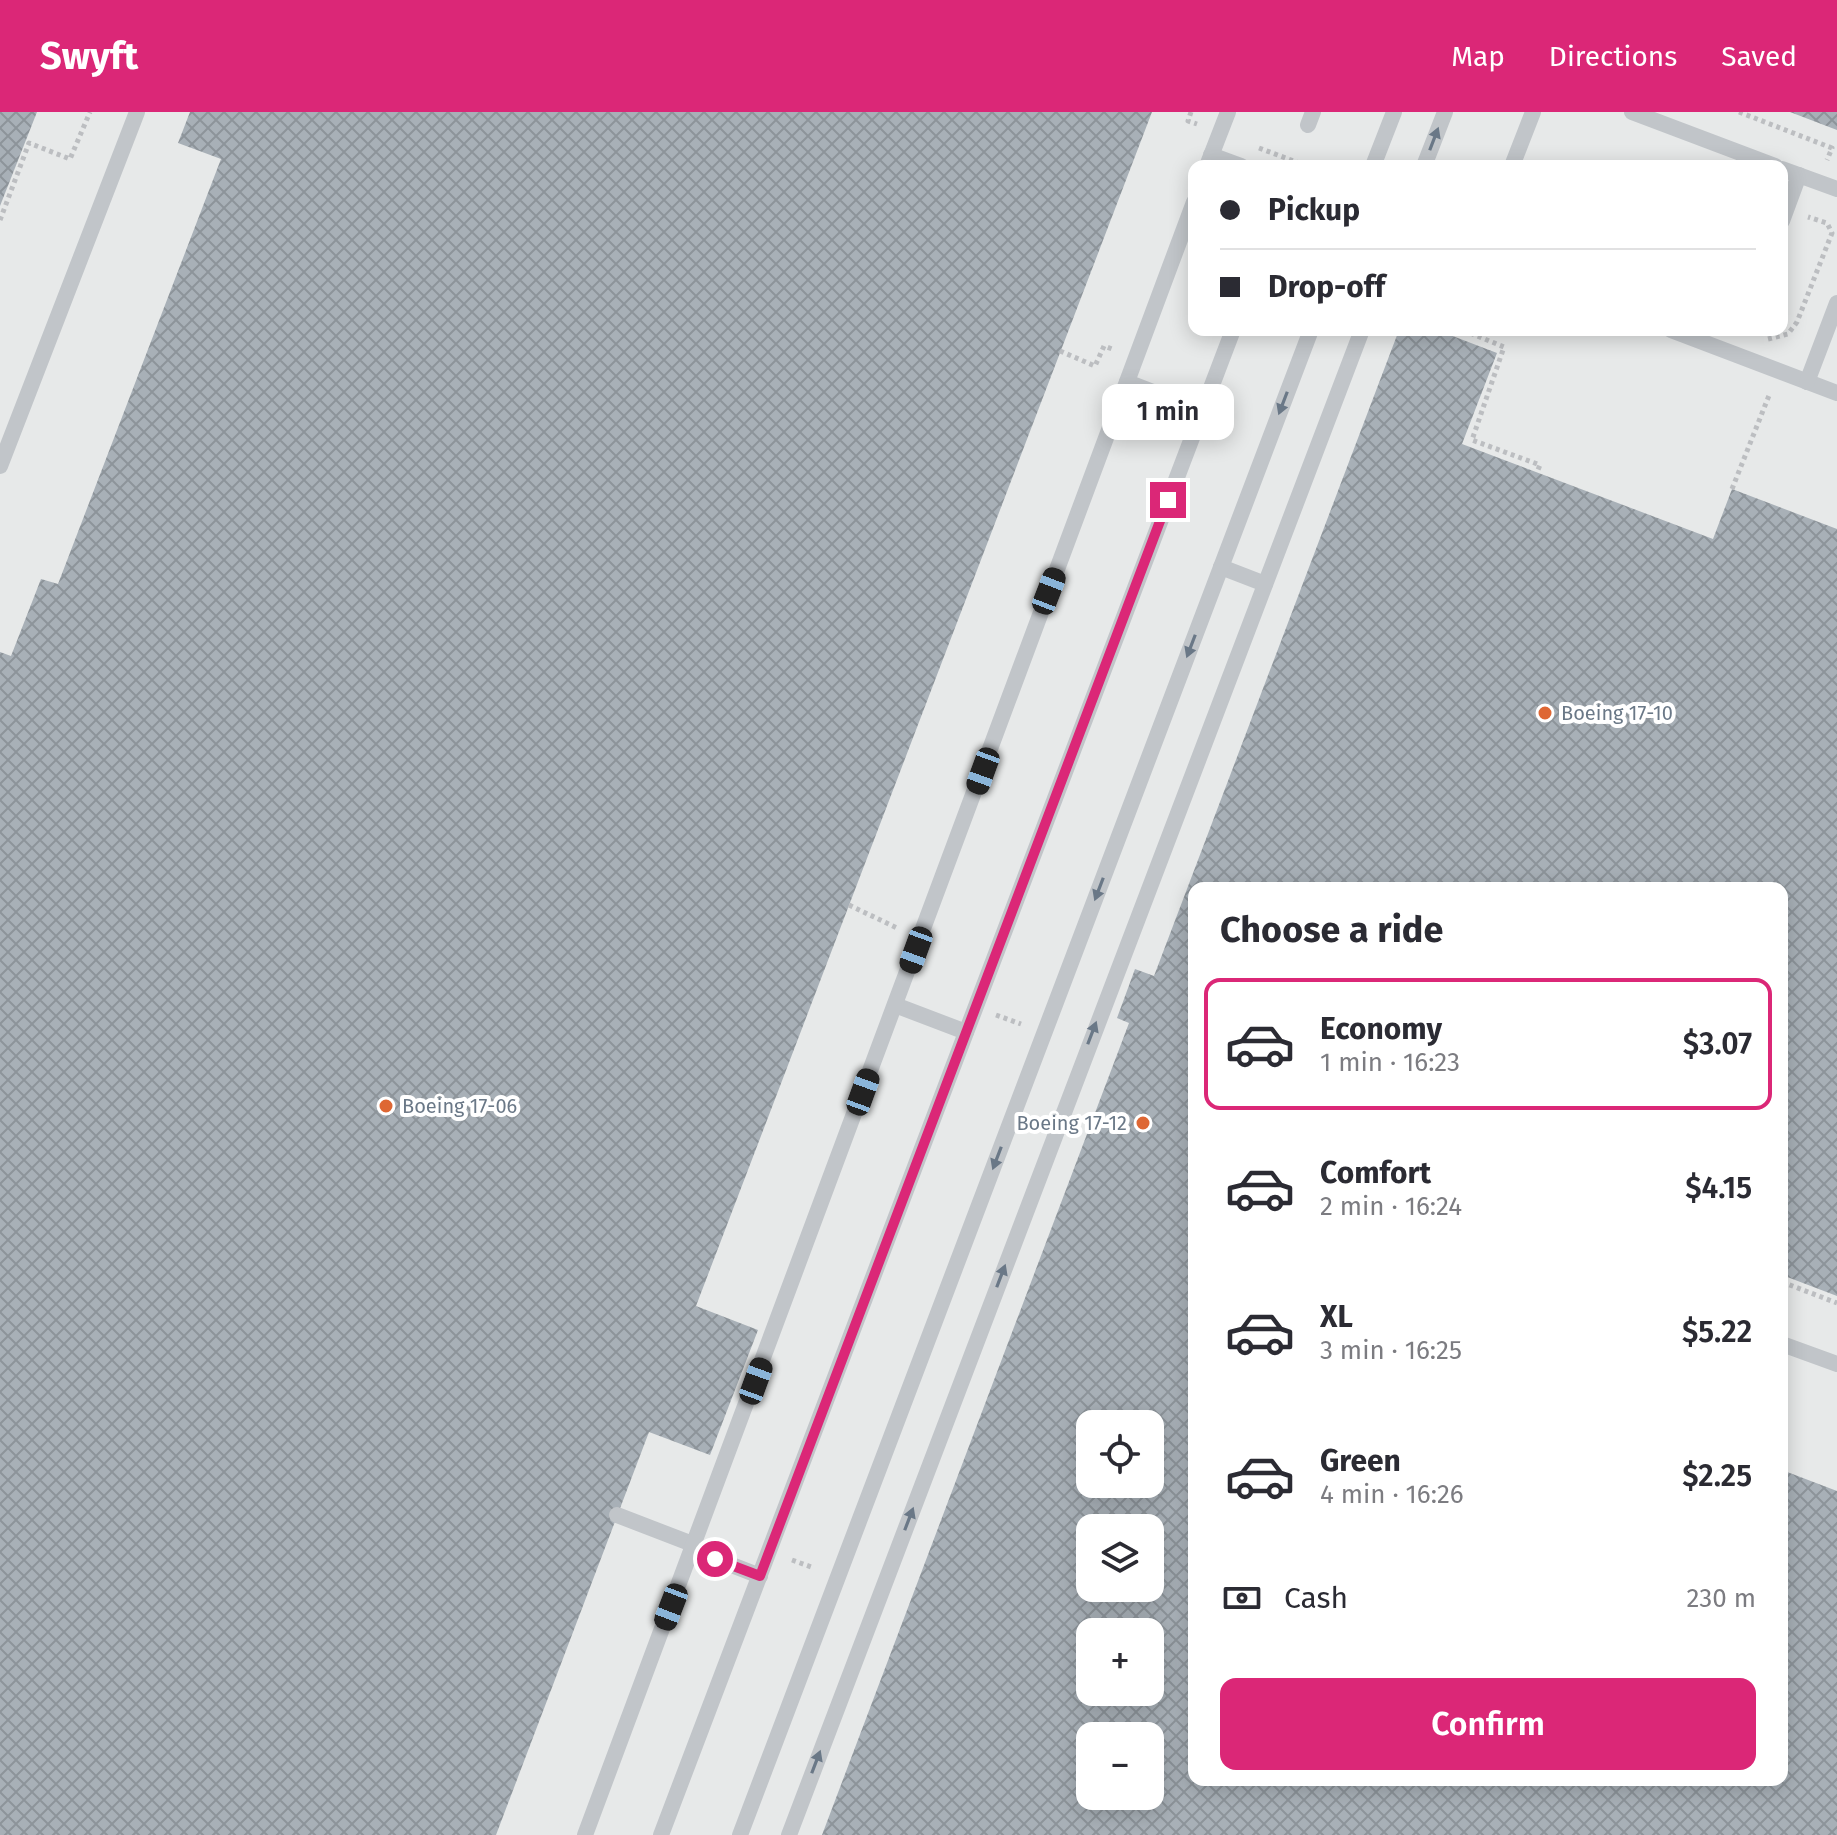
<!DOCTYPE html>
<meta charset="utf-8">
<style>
:root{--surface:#fff;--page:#f7f7f7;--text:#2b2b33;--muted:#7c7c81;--line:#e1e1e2;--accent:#db2777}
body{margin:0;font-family:"Fira Sans",sans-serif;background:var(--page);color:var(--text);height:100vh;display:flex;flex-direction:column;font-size:30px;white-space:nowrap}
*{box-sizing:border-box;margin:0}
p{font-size:26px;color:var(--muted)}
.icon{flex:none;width:44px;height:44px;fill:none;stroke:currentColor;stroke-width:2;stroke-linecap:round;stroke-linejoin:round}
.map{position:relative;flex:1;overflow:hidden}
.sheet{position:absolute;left:1188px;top:770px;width:600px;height:904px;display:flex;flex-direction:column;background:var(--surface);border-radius:16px;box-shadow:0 4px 20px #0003}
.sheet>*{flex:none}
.banner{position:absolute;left:1188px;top:48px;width:600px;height:176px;border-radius:16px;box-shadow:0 4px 20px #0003;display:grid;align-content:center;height:176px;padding:0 32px;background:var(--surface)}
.fabs{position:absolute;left:1076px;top:1298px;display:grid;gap:16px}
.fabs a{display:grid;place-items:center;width:88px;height:88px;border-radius:16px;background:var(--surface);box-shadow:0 4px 20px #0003;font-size:40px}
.end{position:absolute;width:36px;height:36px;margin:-18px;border:10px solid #db2777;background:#fff;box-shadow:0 0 0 4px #fff}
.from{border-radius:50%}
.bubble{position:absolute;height:56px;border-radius:16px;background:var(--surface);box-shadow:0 4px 20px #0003;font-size:26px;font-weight:600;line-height:56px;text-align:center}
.car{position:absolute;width:24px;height:48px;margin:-24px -12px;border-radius:10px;box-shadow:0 0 6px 2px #0007;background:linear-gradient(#222 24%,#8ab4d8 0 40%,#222 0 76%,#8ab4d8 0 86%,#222 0)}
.banner b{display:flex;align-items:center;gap:28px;height:76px;font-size:30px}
.banner b+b{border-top:2px solid var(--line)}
.banner i{width:20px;height:20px;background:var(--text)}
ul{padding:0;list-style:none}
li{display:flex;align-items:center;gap:24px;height:132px;margin:0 16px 12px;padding:0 16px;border:4px solid transparent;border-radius:16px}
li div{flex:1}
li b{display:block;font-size:30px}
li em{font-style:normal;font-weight:600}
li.on{border-color:var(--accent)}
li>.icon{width:72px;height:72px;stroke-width:1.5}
h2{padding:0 32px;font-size:36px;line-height:96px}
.pay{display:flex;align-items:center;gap:20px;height:88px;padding:0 32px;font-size:30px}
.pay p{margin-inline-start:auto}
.action{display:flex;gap:16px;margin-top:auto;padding:16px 32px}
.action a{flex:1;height:92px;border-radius:16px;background:var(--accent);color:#fff;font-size:32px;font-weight:600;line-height:92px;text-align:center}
header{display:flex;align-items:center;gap:48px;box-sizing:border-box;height:112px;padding:0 40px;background:var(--accent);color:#fff}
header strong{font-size:38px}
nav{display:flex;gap:44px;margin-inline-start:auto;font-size:28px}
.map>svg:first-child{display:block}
.built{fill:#e7e9e9;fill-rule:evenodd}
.building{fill:url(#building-cross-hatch);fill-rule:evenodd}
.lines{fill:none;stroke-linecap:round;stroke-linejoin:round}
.path{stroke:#bcbec1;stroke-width:5;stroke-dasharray:4 4;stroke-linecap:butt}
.service{stroke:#c1c5c9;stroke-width:16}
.oneway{fill:#6a7887}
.route{stroke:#db2777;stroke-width:10}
.poi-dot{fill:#de6734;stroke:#fff;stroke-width:3}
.labels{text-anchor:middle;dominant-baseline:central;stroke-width:8;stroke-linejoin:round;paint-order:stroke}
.poi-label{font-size:20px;fill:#6a7887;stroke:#fff;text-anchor:start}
</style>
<header>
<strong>Swyft</strong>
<nav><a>Map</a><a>Directions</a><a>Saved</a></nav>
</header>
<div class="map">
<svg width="1837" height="1723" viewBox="0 0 1837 1723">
<defs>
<pattern id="building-cross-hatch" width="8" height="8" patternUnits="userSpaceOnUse" patternTransform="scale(2)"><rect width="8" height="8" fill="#a8b0b7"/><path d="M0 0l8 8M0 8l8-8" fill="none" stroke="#8d949a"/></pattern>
</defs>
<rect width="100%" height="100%" fill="#f9faf8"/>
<path class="built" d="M0 0H1837V1723H0ZM1194 54H1782V218H1194ZM1194 776H1782V1668H1194ZM1090 1312H1150V1372H1090ZM1090 1416H1150V1476H1090ZM1090 1520H1150V1580H1090ZM1090 1624H1150V1684H1090Z"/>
<g class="building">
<path d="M0 0H37L0 94Z"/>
<path d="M190 0H1152L696 1194 758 1218 710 1343 649 1320 496 1723H0V540L11 544 41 467 58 472 221 47 178 31Z"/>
<path d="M1790 0H1837V18Z"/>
<path d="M1399 218H1437L1497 241 1462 332 1713 427 1732 377 1837 417V1184L1782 1163V776H1194V1668H1782V1358L1837 1379V1723H822L1129 911 1117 906 1135 857 1154 864ZM1090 1312H1150V1372H1090ZM1090 1416H1150V1476H1090ZM1090 1520H1150V1580H1090ZM1090 1624H1150V1684H1090Z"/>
</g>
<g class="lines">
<g class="path">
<path d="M1191 0 1188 9 1197 12"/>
<path d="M1739 0 1832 36 1827 48"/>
<path d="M1259 36 1307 54"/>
<path d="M0 108 29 31 70 47 90 0"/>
<path d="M1463 218 1504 235 1472 328 1540 353 1537 360"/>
<path d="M1768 227 1788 222 1797 210 1832 121 1827 111 1808 105"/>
<path d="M1060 239 1095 254 1104 234 1115 238"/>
<path d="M1732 377 1770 281"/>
<path d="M849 793 897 816"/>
<path d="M996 903 1021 912"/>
<path d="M1782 1170 1837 1191"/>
<path d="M792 1448 814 1456"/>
</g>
<g class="service">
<path d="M1632 0 1775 54"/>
<path d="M1308 13 1313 0"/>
<path d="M1211 43 1241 54"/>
<path d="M1207 54 1228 0"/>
<path d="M1373 54 1394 0"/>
<path d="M1424 54 1445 0"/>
<path d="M1512 54 1533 0"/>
<path d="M1782 57 1837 77"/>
<path d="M1782 109 1799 63"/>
<path d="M1671 218 1837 281"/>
<path d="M1127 270 1202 299"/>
<path d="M1807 270 1837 191"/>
<path d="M0 354 137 0"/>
<path d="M1221 455 1265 472"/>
<path d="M895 893 966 920"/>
<path d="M1782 1232 1837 1252"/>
<path d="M617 1403 695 1433"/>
<path d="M693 1438 760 1464"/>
<path d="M585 1723 1194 90"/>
<path d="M661 1723 1233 218"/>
<path d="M740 1723 1311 218"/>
<path d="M789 1723 1362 218"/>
</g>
</g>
<defs><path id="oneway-solid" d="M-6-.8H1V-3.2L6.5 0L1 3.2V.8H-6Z" transform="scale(2)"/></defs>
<g class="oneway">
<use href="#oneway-solid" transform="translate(1434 27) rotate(-69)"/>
<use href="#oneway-solid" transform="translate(1283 291) rotate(111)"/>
<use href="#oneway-solid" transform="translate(1191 534) rotate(111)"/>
<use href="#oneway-solid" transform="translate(1099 777) rotate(111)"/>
<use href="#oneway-solid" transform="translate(1092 921) rotate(-69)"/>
<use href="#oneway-solid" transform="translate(997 1046) rotate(111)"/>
<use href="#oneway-solid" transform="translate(1001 1164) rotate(-69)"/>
<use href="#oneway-solid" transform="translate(909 1407) rotate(-69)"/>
<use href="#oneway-solid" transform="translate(816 1650) rotate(-69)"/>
</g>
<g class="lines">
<path class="route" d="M715 1447 760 1464 1168 388"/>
</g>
<g class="poi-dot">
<circle cx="1545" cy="601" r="8"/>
<circle cx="386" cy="994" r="8"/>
<circle cx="1143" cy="1011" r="8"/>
</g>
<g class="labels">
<g class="poi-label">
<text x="1561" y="601">Boeing 17-10</text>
<text x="402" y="994">Boeing 17-06</text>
<text x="1127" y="1011" text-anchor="end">Boeing 17-12</text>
</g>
</g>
</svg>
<div class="fabs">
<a><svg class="icon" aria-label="locate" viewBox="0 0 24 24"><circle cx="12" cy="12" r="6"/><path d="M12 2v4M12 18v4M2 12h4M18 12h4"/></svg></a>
<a><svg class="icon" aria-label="layers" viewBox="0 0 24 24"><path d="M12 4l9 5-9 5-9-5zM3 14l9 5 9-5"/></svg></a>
<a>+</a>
<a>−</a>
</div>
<i class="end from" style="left:715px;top:1447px"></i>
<i class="end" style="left:1168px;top:388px"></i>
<div class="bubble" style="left:1102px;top:272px;width:132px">1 min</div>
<i class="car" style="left:1049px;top:479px;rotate:21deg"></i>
<i class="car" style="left:983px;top:659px;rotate:200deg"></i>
<i class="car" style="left:916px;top:838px;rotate:200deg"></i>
<i class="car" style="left:863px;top:980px;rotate:20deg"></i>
<i class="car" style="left:756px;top:1269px;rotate:20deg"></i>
<i class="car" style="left:671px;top:1495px;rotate:201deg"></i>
<div class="banner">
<b><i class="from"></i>Pickup</b>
<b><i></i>Drop-off</b>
</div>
<section class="sheet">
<h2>Choose a ride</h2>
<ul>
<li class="on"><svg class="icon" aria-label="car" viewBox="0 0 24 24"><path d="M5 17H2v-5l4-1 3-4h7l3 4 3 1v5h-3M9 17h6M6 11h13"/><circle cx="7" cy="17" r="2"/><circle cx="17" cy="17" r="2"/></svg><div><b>Economy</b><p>1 min · 16:23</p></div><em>$3.07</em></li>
<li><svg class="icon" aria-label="car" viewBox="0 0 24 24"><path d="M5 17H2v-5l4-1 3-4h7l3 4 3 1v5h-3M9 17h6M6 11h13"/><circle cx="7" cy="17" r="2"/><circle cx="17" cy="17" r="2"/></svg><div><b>Comfort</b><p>2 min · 16:24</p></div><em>$4.15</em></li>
<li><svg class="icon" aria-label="car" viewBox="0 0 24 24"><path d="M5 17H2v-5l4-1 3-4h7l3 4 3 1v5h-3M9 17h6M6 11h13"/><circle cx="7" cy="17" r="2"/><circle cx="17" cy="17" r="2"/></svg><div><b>XL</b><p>3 min · 16:25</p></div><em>$5.22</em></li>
<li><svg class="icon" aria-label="car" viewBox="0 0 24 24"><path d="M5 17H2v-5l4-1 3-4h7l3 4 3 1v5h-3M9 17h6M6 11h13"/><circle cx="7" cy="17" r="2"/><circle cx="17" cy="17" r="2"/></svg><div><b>Green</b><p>4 min · 16:26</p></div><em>$2.25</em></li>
</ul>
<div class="pay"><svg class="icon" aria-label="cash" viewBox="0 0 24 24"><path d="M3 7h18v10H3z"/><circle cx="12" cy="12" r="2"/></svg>Cash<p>230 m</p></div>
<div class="action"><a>Confirm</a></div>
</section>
</div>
